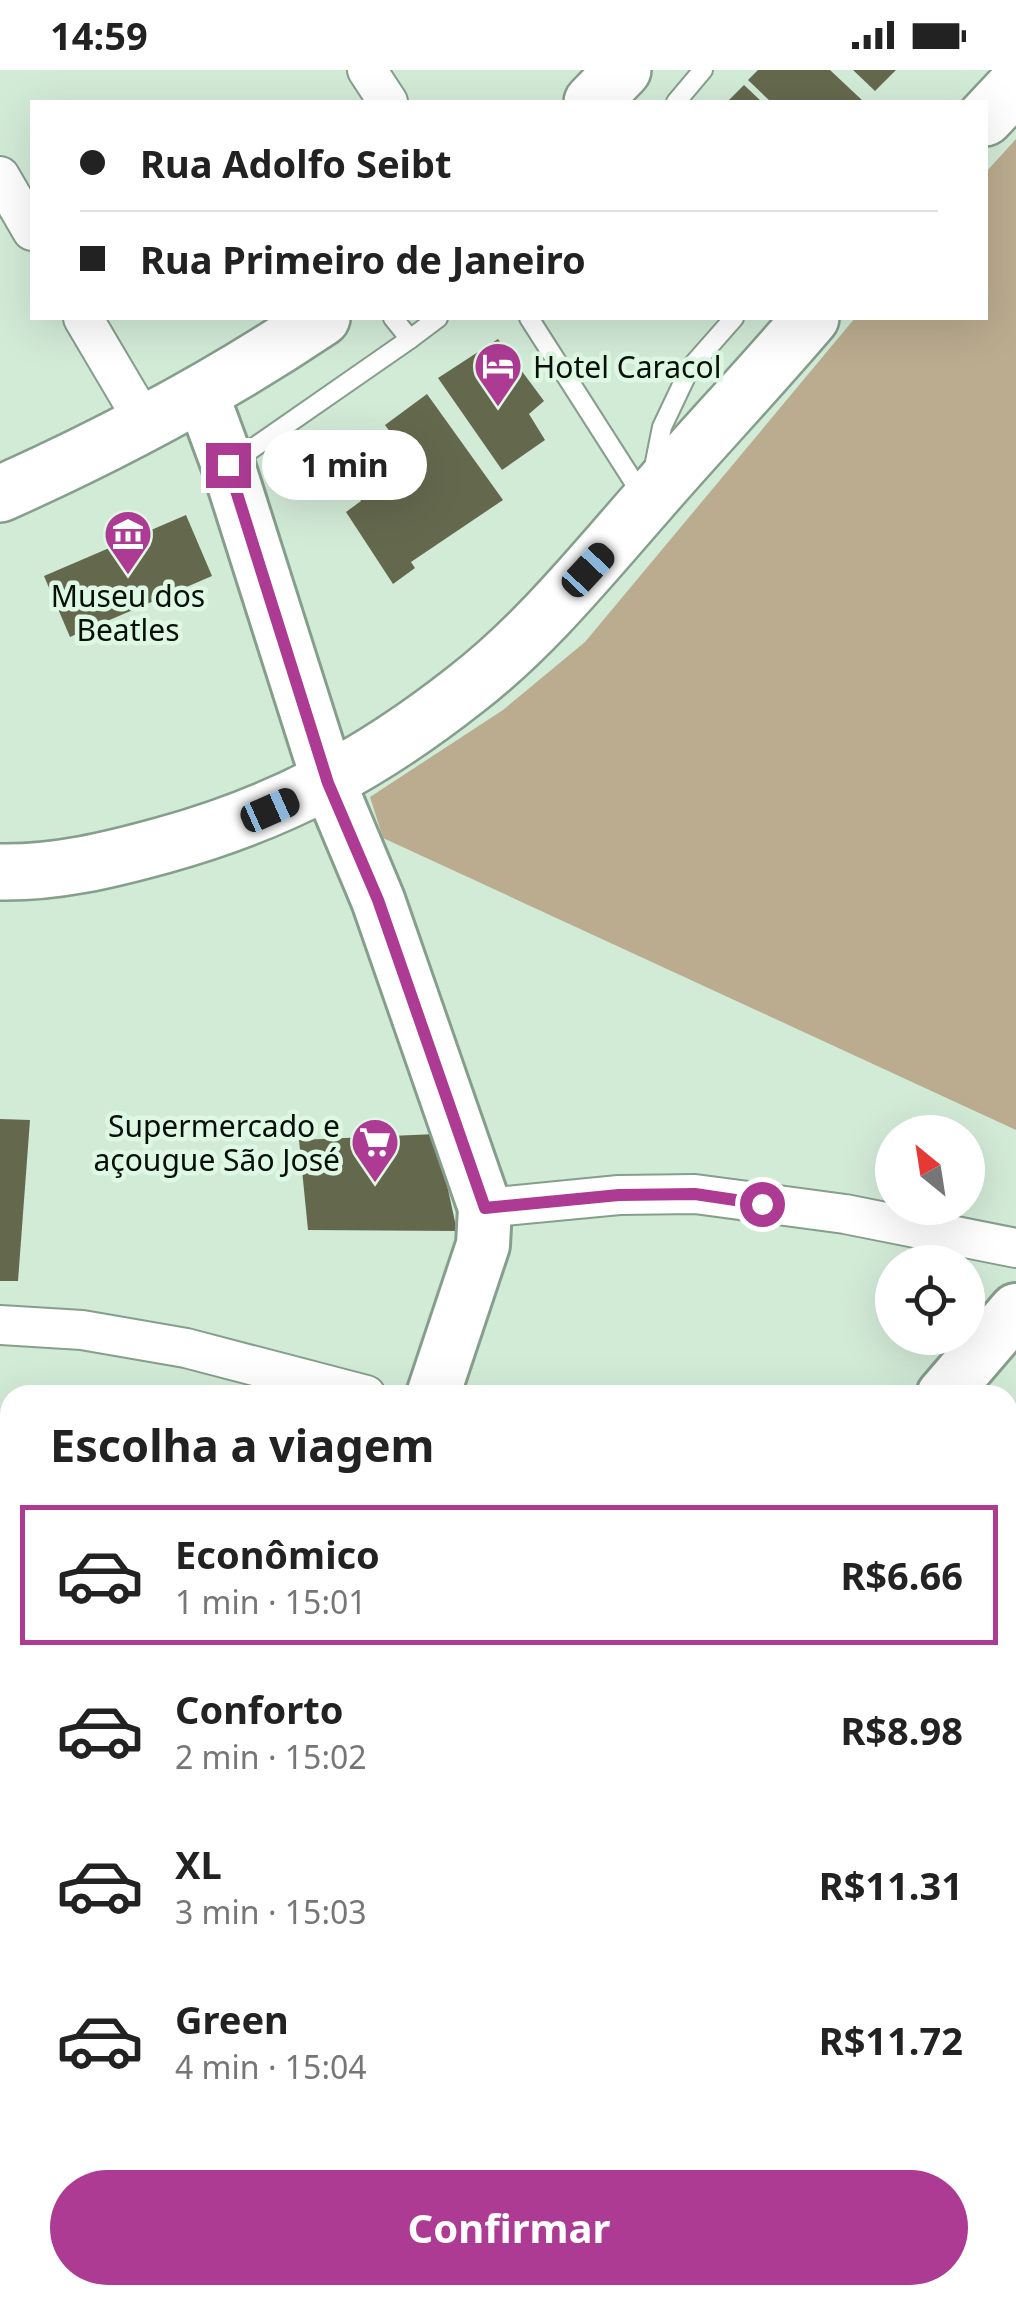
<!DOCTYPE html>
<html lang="pt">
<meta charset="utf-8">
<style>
:root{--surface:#fff;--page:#f2f2f2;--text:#222;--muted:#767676;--line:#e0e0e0;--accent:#ad3a93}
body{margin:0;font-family:"Noto Sans",sans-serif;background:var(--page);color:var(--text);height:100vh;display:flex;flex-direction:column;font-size:38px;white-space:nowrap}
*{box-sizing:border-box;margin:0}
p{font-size:32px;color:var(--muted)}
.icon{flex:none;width:55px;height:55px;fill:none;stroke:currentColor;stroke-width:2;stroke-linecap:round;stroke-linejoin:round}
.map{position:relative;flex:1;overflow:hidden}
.drawer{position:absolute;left:0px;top:1315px;width:1018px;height:920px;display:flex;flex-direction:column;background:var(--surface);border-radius:30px 30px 0 0;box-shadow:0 10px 40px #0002}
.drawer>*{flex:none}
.guide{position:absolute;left:30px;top:30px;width:958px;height:220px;border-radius:0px;box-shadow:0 10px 40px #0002;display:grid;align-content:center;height:220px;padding:0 50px;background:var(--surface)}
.needle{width:65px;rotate:330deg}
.buttons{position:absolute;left:875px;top:1045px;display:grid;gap:20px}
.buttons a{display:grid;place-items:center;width:110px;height:110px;border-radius:50%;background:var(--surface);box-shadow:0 10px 40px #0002;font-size:50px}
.end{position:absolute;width:45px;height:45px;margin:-22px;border:12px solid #ad3a93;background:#fff;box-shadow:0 0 0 5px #fff}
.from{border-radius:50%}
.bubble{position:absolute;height:70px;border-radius:35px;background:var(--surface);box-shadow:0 10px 40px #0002;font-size:32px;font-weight:700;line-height:70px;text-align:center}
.car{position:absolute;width:30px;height:60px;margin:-30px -15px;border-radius:12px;box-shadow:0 0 8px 2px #0007;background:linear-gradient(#222 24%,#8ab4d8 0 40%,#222 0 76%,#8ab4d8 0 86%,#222 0)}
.guide b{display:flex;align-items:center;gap:35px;height:95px;font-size:38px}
.guide b+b{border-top:2px solid var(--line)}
.guide i{width:25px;height:25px;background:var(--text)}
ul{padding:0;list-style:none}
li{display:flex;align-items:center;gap:30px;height:140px;margin:0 20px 15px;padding:0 30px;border:5px solid transparent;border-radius:0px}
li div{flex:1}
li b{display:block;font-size:38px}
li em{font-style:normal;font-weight:700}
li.current{border-color:var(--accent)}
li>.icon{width:90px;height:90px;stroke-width:1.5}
h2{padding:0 50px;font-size:45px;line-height:120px}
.button{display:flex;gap:20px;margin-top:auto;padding:20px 50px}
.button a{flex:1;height:115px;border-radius:60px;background:var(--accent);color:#fff;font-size:40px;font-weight:700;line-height:115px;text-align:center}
.status{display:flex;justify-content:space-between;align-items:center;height:70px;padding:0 50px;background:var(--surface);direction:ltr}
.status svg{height:28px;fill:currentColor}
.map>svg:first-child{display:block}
.green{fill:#bdb19c}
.forest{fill:#bbac8f}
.building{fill:#64694e}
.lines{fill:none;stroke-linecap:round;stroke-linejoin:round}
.lane-casing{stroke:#869e8c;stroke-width:22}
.street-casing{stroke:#869e8c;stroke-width:42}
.secondary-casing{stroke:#869e8c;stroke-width:58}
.primary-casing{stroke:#869e8c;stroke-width:60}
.lane{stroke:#fff;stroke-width:18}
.street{stroke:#fff;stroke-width:38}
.secondary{stroke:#fff;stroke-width:52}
.primary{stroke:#fff;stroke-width:55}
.route{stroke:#ad3a93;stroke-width:12}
.labels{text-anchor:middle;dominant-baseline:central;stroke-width:9;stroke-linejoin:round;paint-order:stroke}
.poi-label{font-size:30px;fill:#08100a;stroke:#dff8e4;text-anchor:start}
</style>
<div class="status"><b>14:59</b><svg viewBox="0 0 49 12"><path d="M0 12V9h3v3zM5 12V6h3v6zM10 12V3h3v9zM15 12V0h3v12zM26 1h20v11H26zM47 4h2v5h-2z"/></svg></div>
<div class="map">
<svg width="1016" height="2235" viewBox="0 0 1016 2235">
<rect width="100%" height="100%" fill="#d2ebd7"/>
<path class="green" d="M10 1958V2225H111L108 2235H0V1960Z"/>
<path class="forest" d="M1016 69V1060L383 768 370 727 503 640 585 572 855 248H985V103Z"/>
<g class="building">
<path d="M758 0H830L864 32H771L748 10Z"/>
<path d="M853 0H896L875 21Z"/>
<path d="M744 15 762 32H727Z"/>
<path d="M498 269 544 331 529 344 545 370 502 400 438 308Z"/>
<path d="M427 324 503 430 411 492 415 498 393 514 346 442 361 431 341 401 393 366 385 355Z"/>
<path d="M186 445 212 506 70 567 44 506Z"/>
<path d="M0 1049 30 1050 18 1211H0Z"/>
<path d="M436 1064 457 1161 308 1160 299 1070Z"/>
<path d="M10 1890V1957L0 1959V1891Z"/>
</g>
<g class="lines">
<g class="lane-casing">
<g id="lane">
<path d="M676 32 703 0"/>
<path d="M393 248 410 269 438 248"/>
<path d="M529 248 644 428"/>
<path d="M233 392 410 269"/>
<path d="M653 402 662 357 690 298 734 248"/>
</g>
</g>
<g class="street-casing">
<g id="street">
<path d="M367 0 388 32"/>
<path d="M0 106 32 161"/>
<path d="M83 248 145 353"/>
<path d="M485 1138 619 1125 695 1124 845 1144 1016 1178"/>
<path d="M0 1255 82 1260 186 1278 366 1325"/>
<path d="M1008 1370 1016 1377"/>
<path d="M1008 1706H1016"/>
<path d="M0 1777 10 1776"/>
<path d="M1008 2140 1016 2142"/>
<path d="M828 2235 830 2225"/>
</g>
</g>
<g class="secondary-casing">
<g id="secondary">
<path d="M201 322 228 395 329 713 378 830 485 1138 483 1175 433 1325"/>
<path d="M943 1325 1016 1240"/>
<path d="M428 2235 429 2225"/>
</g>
</g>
<g class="primary-casing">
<g id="primary">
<path d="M592 32 623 0"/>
<path d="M985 48 1016 15"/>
<path d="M0 424C112 374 221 316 322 248"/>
<path d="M0 802C56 803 110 790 164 775 280 743 371 694 465 620 535 566 592 495 650 429 703 368 759 309 811 248"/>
</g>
</g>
<use href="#lane" class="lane"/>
<use href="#street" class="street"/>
<use href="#secondary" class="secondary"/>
<use href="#primary" class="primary"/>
</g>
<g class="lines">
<path class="route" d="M228 395 328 713 378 830 485 1138 619 1125 695 1124 762 1134"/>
</g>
<defs>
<g id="hotel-pin" transform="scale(2.5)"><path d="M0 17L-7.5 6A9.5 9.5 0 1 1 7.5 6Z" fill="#ad3a93" stroke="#dff8e4"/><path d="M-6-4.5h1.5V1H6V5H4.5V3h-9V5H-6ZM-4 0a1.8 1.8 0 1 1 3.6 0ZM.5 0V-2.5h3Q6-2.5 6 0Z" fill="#fff"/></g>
<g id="museum-pin" transform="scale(2.5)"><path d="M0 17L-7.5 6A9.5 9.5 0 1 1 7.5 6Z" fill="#ad3a93" stroke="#dff8e4"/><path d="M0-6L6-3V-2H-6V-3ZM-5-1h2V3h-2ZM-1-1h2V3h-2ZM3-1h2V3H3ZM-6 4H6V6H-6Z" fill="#fff"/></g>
<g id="supermarket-pin" transform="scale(2.5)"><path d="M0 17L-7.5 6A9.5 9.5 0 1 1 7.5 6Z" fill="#ad3a93" stroke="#dff8e4"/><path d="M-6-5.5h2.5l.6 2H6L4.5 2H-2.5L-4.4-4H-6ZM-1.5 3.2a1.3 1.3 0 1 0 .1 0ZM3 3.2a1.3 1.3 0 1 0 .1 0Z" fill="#fff"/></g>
</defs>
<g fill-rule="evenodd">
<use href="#hotel-pin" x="498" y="296"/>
<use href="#museum-pin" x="128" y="464"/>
<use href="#supermarket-pin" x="375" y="1072"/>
</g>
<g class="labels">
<g class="poi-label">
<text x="533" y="296">Hotel Caracol</text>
<text x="128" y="525" text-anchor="middle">Museu dos<tspan x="128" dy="34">Beatles</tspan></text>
<text x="340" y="1055" text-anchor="end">Supermercado e<tspan x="340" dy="34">açougue São José</tspan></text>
</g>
</g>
</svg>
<div class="buttons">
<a><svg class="needle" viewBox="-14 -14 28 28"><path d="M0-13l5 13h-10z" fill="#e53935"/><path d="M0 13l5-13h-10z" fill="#767676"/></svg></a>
<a><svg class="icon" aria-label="locate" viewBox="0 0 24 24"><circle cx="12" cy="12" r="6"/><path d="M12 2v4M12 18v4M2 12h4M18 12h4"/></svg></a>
</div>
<i class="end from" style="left:762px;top:1134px"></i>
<i class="end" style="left:228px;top:395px"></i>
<div class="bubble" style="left:262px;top:360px;width:165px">1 min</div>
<i class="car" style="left:588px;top:500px;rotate:43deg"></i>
<i class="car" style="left:270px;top:740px;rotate:66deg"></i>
<div class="guide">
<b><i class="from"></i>Rua Adolfo Seibt</b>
<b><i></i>Rua Primeiro de Janeiro</b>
</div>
<section class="drawer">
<h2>Escolha a viagem</h2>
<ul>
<li class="current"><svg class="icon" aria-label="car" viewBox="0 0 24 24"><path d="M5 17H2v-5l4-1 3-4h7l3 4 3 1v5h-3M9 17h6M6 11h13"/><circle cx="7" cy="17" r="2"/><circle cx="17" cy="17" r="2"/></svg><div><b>Econômico</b><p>1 min · 15:01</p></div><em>R$6.66</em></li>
<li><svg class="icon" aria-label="car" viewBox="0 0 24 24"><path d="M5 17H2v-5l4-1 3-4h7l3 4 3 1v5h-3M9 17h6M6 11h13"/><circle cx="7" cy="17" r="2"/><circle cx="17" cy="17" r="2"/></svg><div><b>Conforto</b><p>2 min · 15:02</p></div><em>R$8.98</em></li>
<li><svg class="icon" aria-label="car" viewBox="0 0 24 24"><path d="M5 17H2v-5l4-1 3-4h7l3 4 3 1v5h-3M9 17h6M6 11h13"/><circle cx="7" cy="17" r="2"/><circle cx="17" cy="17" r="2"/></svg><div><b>XL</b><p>3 min · 15:03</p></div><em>R$11.31</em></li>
<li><svg class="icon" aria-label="car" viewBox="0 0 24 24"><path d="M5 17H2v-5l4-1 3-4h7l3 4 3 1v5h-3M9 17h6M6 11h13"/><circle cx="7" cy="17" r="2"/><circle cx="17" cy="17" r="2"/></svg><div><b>Green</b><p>4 min · 15:04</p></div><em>R$11.72</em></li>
</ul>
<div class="button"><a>Confirmar</a></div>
</section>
</div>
